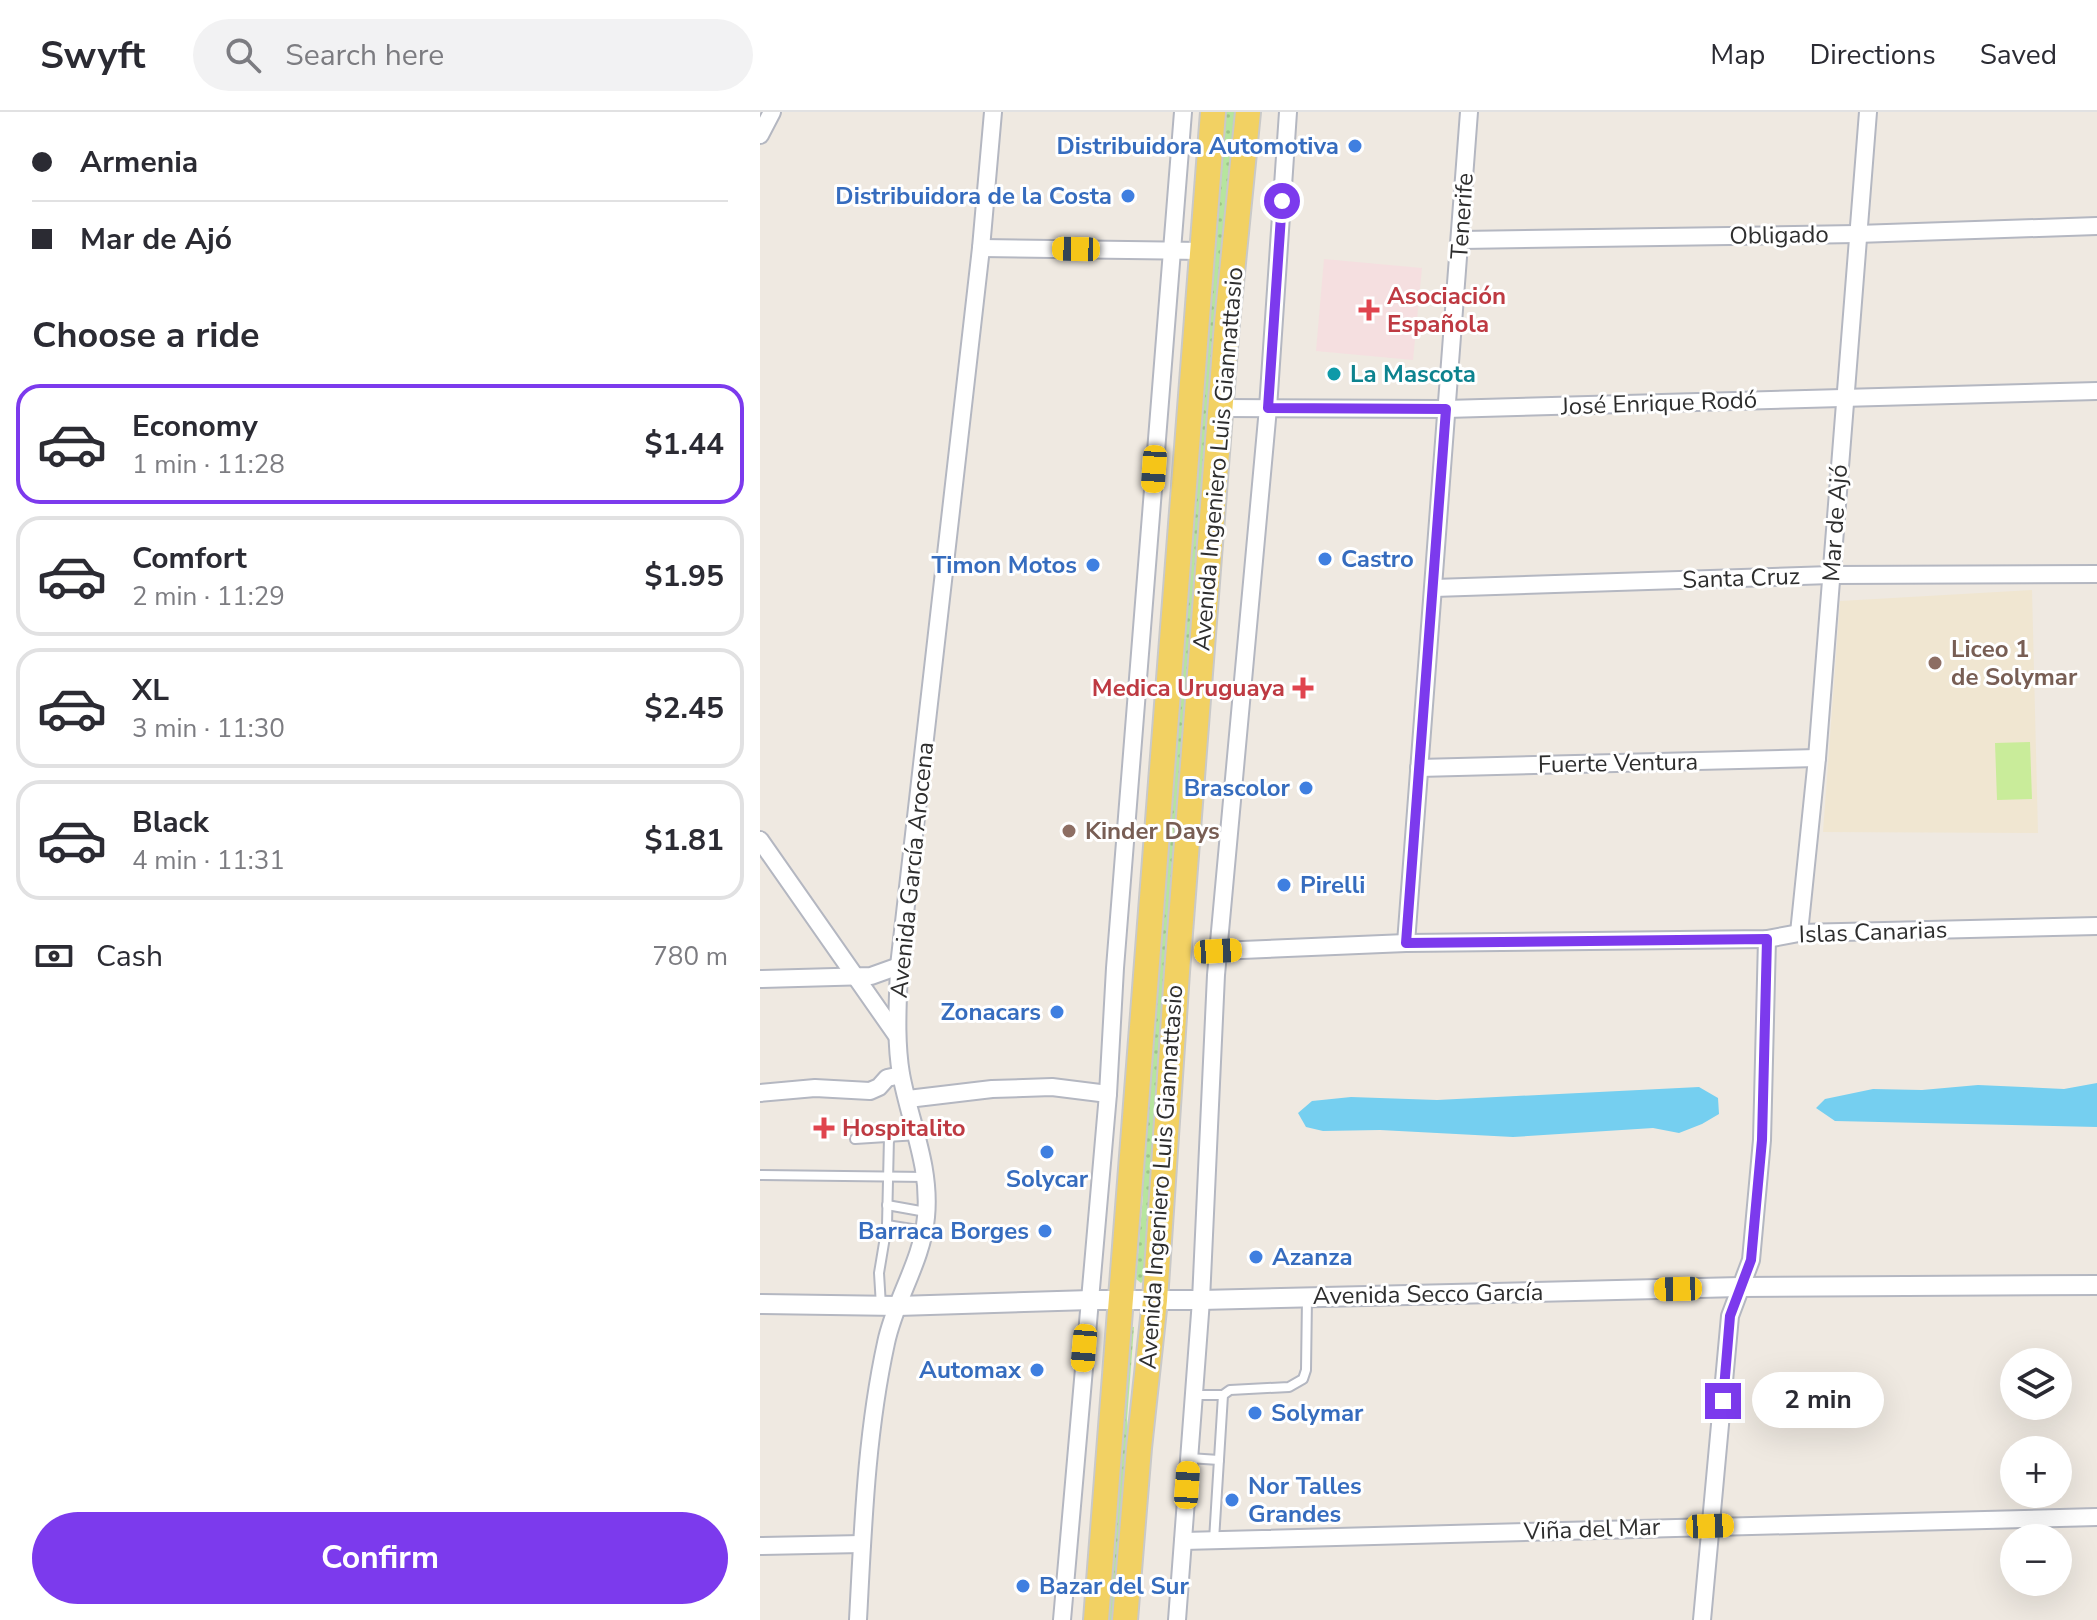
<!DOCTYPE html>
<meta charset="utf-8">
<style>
:root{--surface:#fff;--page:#f2f2f3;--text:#2b2b33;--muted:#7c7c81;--line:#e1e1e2;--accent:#7c3aed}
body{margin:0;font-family:"Nunito Sans",sans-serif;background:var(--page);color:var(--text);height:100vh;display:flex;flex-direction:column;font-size:30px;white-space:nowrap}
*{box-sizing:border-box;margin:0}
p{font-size:26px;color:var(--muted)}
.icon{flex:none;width:44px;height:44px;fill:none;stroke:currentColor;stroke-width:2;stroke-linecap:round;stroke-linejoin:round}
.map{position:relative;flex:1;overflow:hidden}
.sheet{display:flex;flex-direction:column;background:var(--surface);width:760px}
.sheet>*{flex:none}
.guide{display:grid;align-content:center;height:176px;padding:0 32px;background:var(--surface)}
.buttons{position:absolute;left:1240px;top:1236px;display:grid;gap:16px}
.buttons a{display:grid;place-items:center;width:72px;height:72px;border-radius:50%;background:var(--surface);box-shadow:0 8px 32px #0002;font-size:40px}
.end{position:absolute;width:36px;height:36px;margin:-18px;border:10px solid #7c3aed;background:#fff;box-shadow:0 0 0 4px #fff}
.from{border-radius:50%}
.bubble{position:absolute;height:56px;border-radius:28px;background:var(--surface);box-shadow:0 8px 32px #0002;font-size:26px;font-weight:700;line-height:56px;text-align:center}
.car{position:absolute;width:24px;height:48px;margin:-24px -12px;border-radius:10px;box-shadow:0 0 6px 2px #0007;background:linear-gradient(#f5c518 24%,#345 0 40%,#f5c518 0 76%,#345 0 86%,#f5c518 0)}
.guide b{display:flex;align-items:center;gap:28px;height:76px;font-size:30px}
.guide b+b{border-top:2px solid var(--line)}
.guide i{width:20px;height:20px;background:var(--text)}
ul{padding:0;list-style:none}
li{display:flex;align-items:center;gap:24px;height:120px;margin:0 16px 12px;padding:0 16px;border:4px solid var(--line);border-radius:24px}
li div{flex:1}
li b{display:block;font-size:30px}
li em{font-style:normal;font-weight:700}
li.active{border-color:var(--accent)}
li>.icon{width:72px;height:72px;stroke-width:1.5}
h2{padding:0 32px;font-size:36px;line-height:96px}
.pay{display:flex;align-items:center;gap:20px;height:88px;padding:0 32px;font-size:30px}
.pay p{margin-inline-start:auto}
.cta{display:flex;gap:16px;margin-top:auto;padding:16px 32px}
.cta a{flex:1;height:92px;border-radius:48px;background:var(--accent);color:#fff;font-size:32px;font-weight:700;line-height:92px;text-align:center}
header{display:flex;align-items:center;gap:48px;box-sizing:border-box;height:112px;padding:0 40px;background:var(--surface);border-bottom:2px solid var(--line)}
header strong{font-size:38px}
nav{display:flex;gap:44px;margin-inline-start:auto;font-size:28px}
.search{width:560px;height:72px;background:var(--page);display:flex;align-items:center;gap:20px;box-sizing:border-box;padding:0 28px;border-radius:44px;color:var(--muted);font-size:30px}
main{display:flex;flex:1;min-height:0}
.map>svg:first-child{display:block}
.education{fill:#f0e6d1}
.medical{fill:#f5dfe0}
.grass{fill:url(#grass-dots)}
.pitch{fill:#c9ec9a}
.water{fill:#75cff0}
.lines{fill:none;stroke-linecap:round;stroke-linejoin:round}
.service-casing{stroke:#b4b7c1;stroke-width:12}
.minor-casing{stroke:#b4b7c1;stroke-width:20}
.tertiary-casing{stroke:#b4b7c1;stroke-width:22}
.primary-casing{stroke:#c9c9c9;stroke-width:28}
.service{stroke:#fff;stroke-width:8}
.minor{stroke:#fff;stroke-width:16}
.tertiary{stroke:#fff;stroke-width:18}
.primary{stroke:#f2d163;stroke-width:24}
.route{stroke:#7c3aed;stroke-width:10}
.shop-dot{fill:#3f7fe0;stroke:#fff;stroke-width:3}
.health-dot{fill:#e0444e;stroke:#fff;stroke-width:3}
.culture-dot{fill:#0f9aa8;stroke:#fff;stroke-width:3}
.education-dot{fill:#8d6e63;stroke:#fff;stroke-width:3}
.labels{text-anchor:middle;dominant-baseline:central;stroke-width:6;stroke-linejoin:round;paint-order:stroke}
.shop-label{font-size:24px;font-weight:bold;fill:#366cbe;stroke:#fff;text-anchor:end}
.street-label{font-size:24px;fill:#2e2e2e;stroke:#fff}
.health-label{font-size:24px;font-weight:bold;fill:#be3a42;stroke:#fff;text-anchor:start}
.culture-label{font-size:24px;font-weight:bold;fill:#0d838f;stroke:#fff;text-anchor:start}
.education-label{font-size:24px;font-weight:bold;fill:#785e54;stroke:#fff;text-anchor:start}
</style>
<header>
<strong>Swyft</strong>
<div class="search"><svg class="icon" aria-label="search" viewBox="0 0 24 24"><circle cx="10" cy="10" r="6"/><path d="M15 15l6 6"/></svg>Search here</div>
<nav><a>Map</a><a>Directions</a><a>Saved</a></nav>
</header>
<main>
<section class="sheet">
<div class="guide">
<b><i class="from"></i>Armenia</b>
<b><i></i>Mar de Ajó</b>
</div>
<h2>Choose a ride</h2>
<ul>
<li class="active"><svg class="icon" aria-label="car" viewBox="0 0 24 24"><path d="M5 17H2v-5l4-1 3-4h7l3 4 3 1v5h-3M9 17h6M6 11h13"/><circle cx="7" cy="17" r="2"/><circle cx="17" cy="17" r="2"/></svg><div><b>Economy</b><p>1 min · 11:28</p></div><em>$1.44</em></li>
<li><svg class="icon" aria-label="car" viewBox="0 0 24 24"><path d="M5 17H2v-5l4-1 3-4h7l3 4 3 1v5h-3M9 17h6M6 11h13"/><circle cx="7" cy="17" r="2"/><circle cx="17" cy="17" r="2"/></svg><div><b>Comfort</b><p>2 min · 11:29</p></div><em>$1.95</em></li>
<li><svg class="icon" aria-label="car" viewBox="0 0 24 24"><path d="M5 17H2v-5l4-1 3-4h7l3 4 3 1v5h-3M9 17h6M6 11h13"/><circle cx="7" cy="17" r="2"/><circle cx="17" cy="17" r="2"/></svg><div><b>XL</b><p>3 min · 11:30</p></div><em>$2.45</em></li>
<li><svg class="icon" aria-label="car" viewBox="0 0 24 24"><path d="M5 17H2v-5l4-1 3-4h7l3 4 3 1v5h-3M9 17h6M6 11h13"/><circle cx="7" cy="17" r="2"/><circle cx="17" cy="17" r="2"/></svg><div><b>Black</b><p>4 min · 11:31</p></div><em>$1.81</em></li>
</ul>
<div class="pay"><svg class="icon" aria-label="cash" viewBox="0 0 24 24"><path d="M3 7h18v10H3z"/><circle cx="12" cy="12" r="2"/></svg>Cash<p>780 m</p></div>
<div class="cta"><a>Confirm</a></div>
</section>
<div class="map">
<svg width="1337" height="1508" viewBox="0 0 1337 1508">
<defs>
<pattern id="grass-dots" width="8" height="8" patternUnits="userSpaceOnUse" patternTransform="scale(2)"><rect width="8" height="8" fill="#b6e59e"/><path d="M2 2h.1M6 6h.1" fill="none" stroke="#9dc588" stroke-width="1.8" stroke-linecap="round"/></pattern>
</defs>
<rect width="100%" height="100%" fill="#efe9e1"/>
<path class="education" d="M1272 478 1278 721 1063 720 1080 489Z"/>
<path class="medical" d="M564 147 662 156 653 248 556 239Z"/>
<g class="grass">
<path d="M462 0H476L383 1169 381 1171 376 1167 383 1083 379 1049Z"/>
<path d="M368 1214 374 1215 367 1307 370 1331 358 1508H344Z"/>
</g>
<path class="pitch" d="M1270 630 1272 687 1237 688 1235 631Z"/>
<g class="water">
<path d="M1337 971V1015L1075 1009 1056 996 1065 987 1113 977 1162 978 1218 973 1304 977Z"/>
<path d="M939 975 958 986 959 1002 942 1012 919 1021 893 1016 753 1025 620 1018 563 1019 546 1015 538 1001 552 989 591 985 677 988Z"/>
</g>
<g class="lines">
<g class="service-casing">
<g id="service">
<path d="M95 1027 158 1023"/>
<path d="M0 1063 166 1065"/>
<path d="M127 1093 166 1100"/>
<path d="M127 1113 164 1119"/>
<path d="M121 1194 119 1161 127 1113 129 1025"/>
<path d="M434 1283H463"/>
<path d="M429 1346 459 1348"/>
<path d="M454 1428 463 1283 470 1278 529 1275 543 1267 546 1258 547 1186"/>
</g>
</g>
<g class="minor-casing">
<g id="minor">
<path d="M0 23 12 0"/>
<path d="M701 128 1097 122 1337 114"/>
<path d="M221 136 442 139"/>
<path d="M462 296 686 297 1337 279"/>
<path d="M674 476 1071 463 1337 462"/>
<path d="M659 656 1057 646"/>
<path d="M0 728 137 924"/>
<path d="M1039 821 1057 646 1108 0"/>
<path d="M646 831 709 0"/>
<path d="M458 839 646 831 1007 827 1039 821 1337 814"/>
<path d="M0 867 111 864 139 854"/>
<path d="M0 981 55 976 110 979 119 975 127 966 141 963"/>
<path d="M148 987 232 977 292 975 348 982"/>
<path d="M423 1429 1337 1405"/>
<path d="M0 1434 102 1432"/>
<path d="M98 1508C103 1415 106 1323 126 1231 135 1187 162 1150 166 1105 171 1054 150 1011 141 962 135 926 138 890 139 854L221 136 233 0"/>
<path d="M302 1508 348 982 355 856 423 0"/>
<path d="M417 1508 441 1188 456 863 508 296 528 0"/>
<path d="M942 1508 970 1204 991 1148 1002 1028 1007 827"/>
</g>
</g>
<g class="tertiary-casing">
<path id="tertiary" d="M0 1192 138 1194 331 1188H441L980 1175 1337 1173"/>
</g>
<g class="primary-casing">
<g id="primary">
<path d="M336 1508 453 0"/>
<path d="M365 1508 379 1336 395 1188 417 860 467 211 488 0"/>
</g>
</g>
<use href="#service" class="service"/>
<use href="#minor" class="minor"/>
<use href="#tertiary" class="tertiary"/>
<use href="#primary" class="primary"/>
</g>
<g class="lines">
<path class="route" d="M522 89 508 296 686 297 646 831 1007 827 1002 1028 991 1148 970 1204 963 1289"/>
</g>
<g class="shop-dot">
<circle cx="595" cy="34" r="8"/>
<circle cx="368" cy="84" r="8"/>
<circle cx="565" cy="447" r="8"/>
<circle cx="333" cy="453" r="8"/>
<circle cx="546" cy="676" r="8"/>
<circle cx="524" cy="773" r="8"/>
<circle cx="297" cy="900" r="8"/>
<circle cx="287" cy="1040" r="8"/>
<circle cx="285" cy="1119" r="8"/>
<circle cx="496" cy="1145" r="8"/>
<circle cx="277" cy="1258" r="8"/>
<circle cx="495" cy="1301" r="8"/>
<circle cx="472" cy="1388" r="8"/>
<circle cx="263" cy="1474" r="8"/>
</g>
<g class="health-dot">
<path d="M605 186h8v8h8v8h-8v8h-8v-8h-8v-8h8z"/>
<path d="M539 564h8v8h8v8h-8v8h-8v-8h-8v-8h8z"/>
<path d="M60 1004h8v8h8v8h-8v8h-8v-8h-8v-8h8z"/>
</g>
<circle class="culture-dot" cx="574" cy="262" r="8"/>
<g class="education-dot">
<circle cx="1175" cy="551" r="8"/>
<circle cx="309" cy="719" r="8"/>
</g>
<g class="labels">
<g class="shop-label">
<text x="579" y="34">Distribuidora Automotiva</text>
<text x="352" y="84">Distribuidora de la Costa</text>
<text x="581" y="447" text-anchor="start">Castro</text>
<text x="317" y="453">Timon Motos</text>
<text x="530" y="676">Brascolor</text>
<text x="540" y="773" text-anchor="start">Pirelli</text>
<text x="281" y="900">Zonacars</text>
<text x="287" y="1067" text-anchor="middle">Solycar</text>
<text x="269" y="1119">Barraca Borges</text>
<text x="512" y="1145" text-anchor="start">Azanza</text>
<text x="261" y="1258">Automax</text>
<text x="511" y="1301" text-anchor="start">Solymar</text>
<text x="488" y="1374" text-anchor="start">Nor Talles<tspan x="488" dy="28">Grandes</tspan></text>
<text x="279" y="1474" text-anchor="start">Bazar del Sur</text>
</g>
<g class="street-label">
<text transform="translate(702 104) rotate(-86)">Tenerife</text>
<text transform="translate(1019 123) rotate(-1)">Obligado</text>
<text transform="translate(899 291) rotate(-2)">José Enrique Rodó</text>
<text transform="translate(458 347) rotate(-85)">Avenida Ingeniero Luis Giannattasio</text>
<text transform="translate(1075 411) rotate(-86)">Mar de Ajó</text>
<text transform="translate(981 466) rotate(-2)">Santa Cruz</text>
<text transform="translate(858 651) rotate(-1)">Fuerte Ventura</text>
<text transform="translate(152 758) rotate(-84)">Avenida García Arocena</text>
<text transform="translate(1113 820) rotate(-2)">Islas Canarias</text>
<text transform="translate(401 1065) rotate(-86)">Avenida Ingeniero Luis Giannattasio</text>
<text transform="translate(668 1182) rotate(-1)">Avenida Secco García</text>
<text transform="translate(832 1417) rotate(-2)">Viña del Mar</text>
</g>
<g class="health-label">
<text x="627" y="184">Asociación<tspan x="627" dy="28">Española</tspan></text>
<text x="525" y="576" text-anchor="end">Medica Uruguaya</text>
<text x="82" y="1016">Hospitalito</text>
</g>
<g class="culture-label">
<text x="590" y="262">La Mascota</text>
</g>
<g class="education-label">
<text x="1191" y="537">Liceo 1<tspan x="1191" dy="28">de Solymar</tspan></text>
<text x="325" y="719">Kinder Days</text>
</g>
</g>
</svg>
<div class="buttons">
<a><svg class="icon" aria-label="layers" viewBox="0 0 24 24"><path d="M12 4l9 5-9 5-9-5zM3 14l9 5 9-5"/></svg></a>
<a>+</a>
<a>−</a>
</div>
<i class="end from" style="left:522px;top:89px"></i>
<i class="end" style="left:963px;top:1289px"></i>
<div class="bubble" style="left:992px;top:1260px;width:132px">2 min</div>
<i class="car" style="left:316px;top:137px;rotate:271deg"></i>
<i class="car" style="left:394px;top:357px;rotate:184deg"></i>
<i class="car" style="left:458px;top:839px;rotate:87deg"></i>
<i class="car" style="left:918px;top:1177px;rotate:269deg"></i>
<i class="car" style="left:324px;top:1236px;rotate:185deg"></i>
<i class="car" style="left:427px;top:1373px;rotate:4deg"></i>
<i class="car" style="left:950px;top:1414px;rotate:88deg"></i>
</div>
</main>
